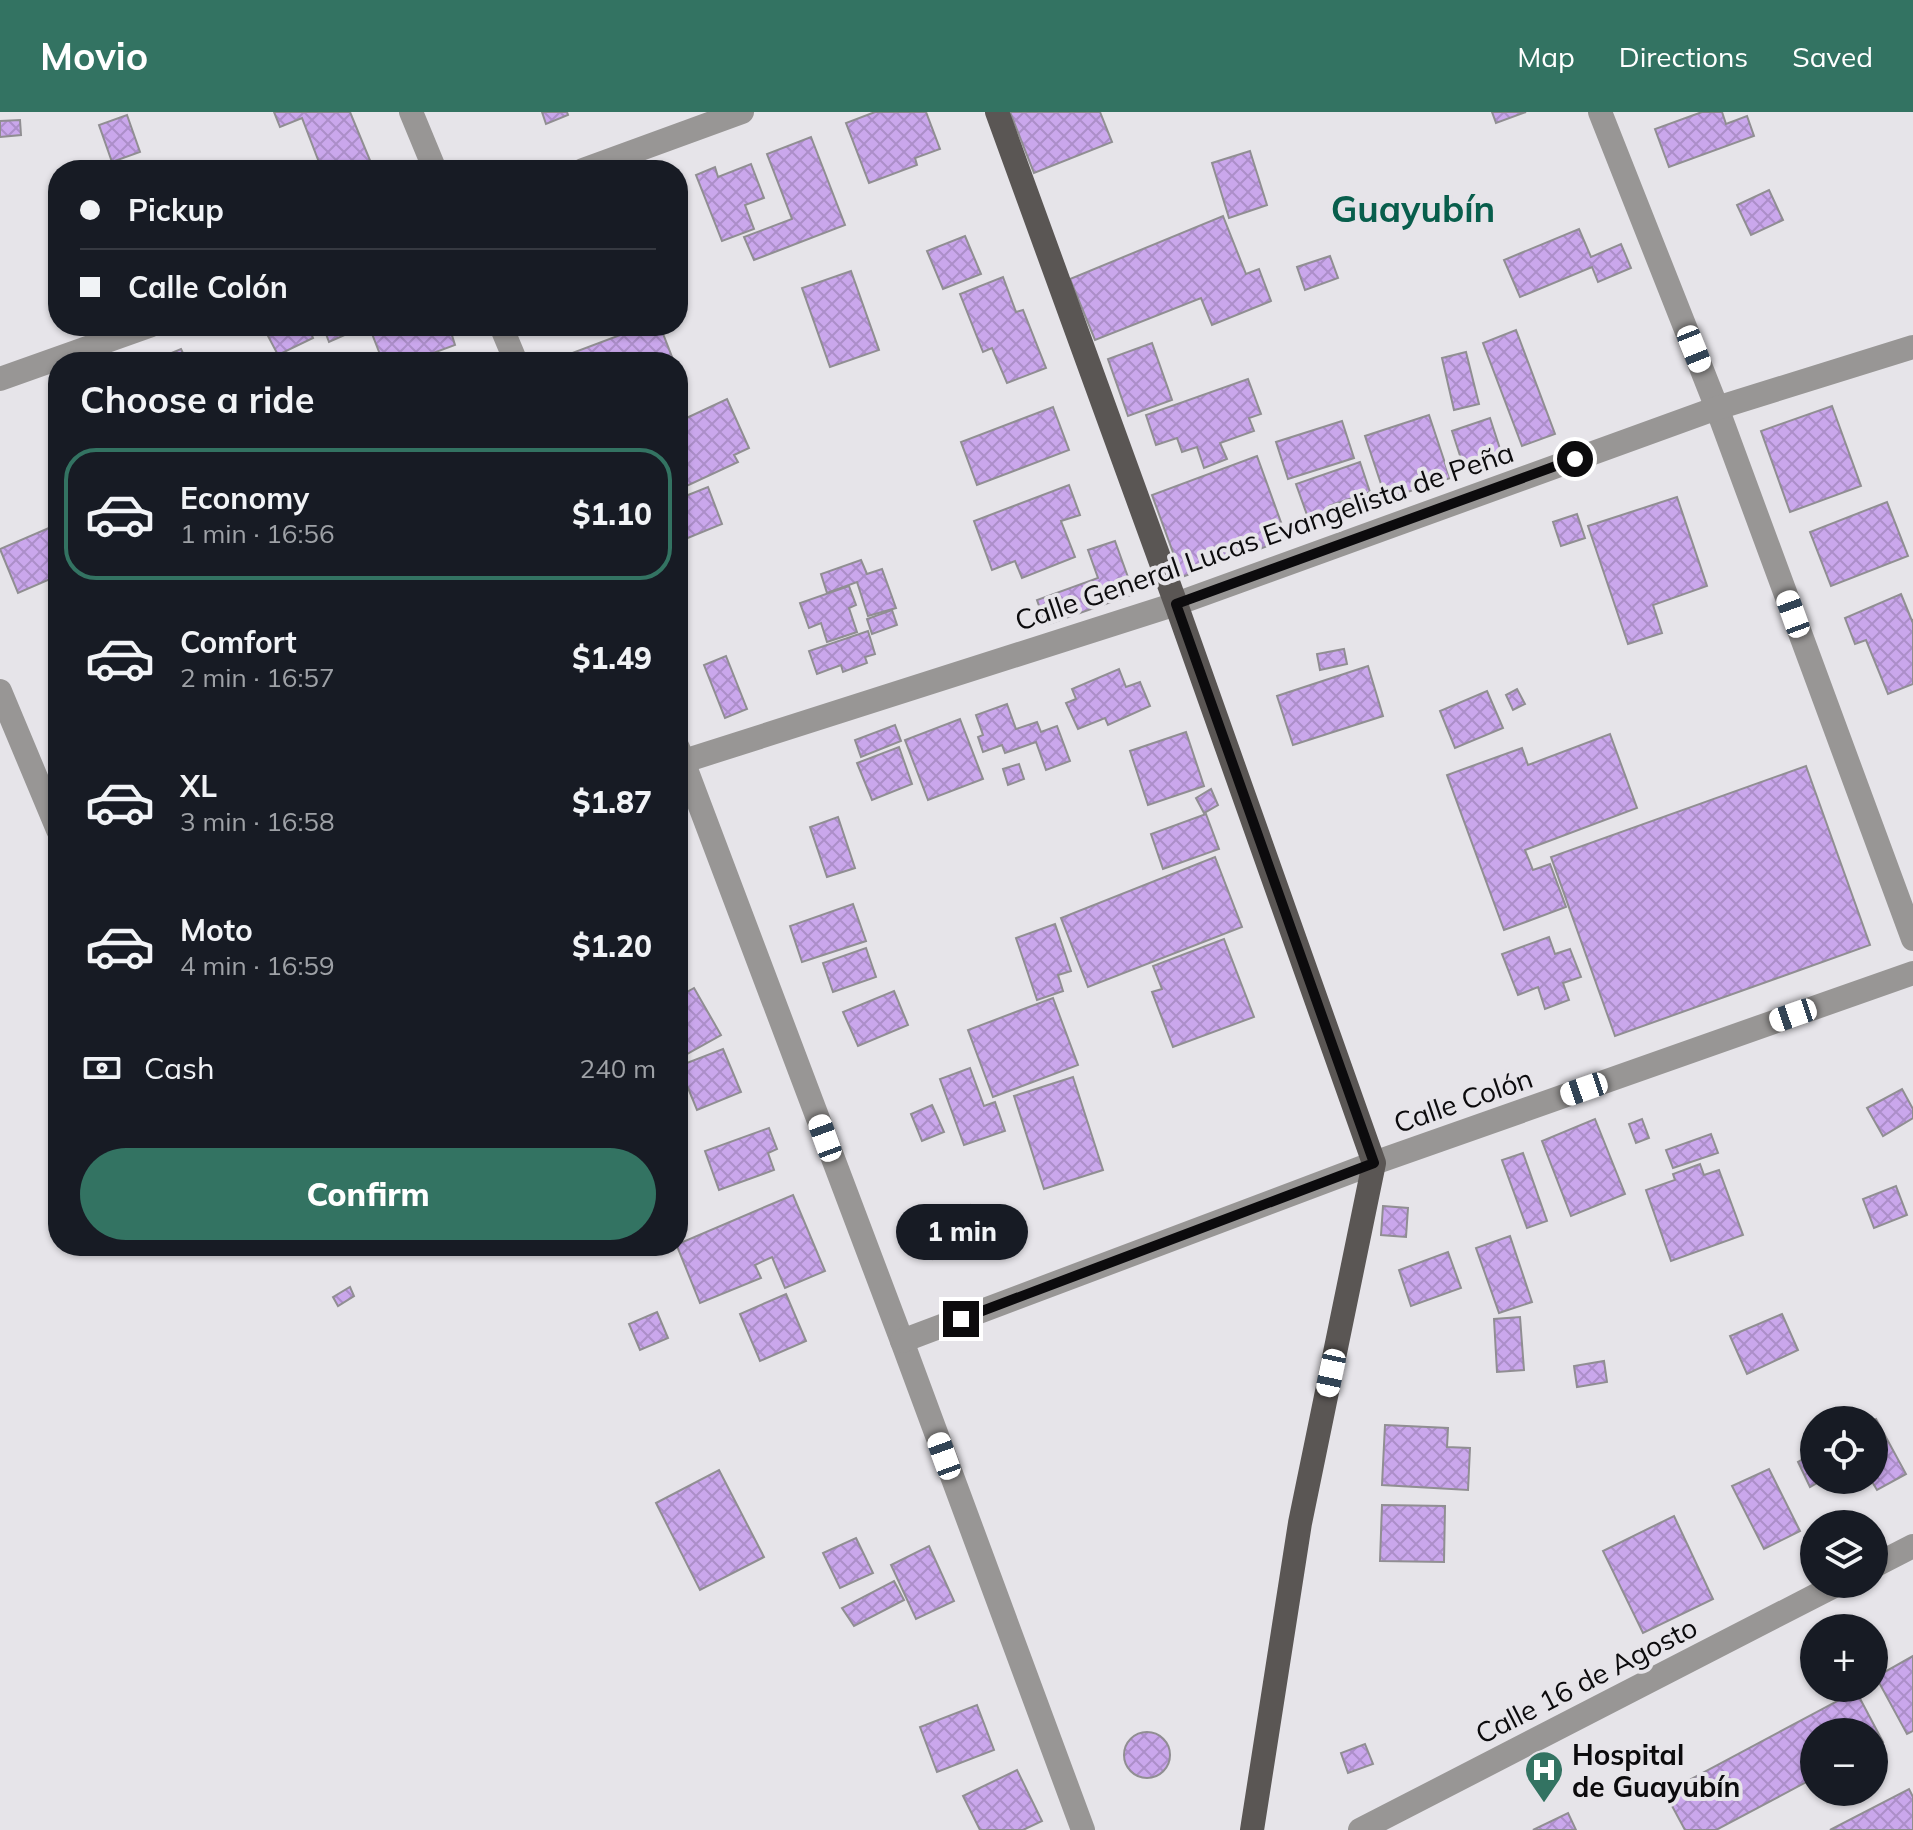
<!DOCTYPE html>
<meta charset="utf-8">
<style>
:root{--surface:#171b24;--page:#20242c;--text:#f1f3f6;--muted:#9ea1a6;--line:#363941;--accent:#337362}
body{margin:0;font-family:Mulish,sans-serif;background:var(--page);color:var(--text);height:100vh;display:flex;flex-direction:column;font-size:30px;white-space:nowrap}
*{box-sizing:border-box;margin:0}
p{font-size:26px;color:var(--muted)}
.icon{flex:none;width:44px;height:44px;fill:none;stroke:currentColor;stroke-width:2;stroke-linecap:round;stroke-linejoin:round}
.map{position:relative;flex:1;overflow:hidden}
.drawer{position:absolute;left:48px;top:240px;width:640px;height:904px;display:flex;flex-direction:column;background:var(--surface);border-radius:32px;box-shadow:0 2px 6px #0004}
.drawer>*{flex:none}
.top-card{position:absolute;left:48px;top:48px;width:640px;height:176px;border-radius:32px;box-shadow:0 2px 6px #0004;display:grid;align-content:center;height:176px;padding:0 32px;background:var(--surface)}
.tools{position:absolute;left:1800px;top:1294px;display:grid;gap:16px}
.tools a{display:grid;place-items:center;width:88px;height:88px;border-radius:50%;background:var(--surface);box-shadow:0 2px 6px #0004;font-size:40px}
.end{position:absolute;width:36px;height:36px;margin:-18px;border:10px solid #0c0b0d;background:#fff;box-shadow:0 0 0 4px #fff}
.from{border-radius:50%}
.bubble{position:absolute;height:56px;border-radius:28px;background:var(--surface);box-shadow:0 2px 6px #0004;font-size:26px;font-weight:800;line-height:56px;text-align:center}
.car{position:absolute;width:24px;height:48px;margin:-24px -12px;border-radius:10px;box-shadow:0 0 6px 2px #0007;background:linear-gradient(#fff 24%,#345 0 40%,#fff 0 76%,#345 0 86%,#fff 0)}
.top-card b{display:flex;align-items:center;gap:28px;height:76px;font-size:30px}
.top-card b+b{border-top:2px solid var(--line)}
.top-card i{width:20px;height:20px;background:var(--text)}
ul{padding:0;list-style:none}
li{display:flex;align-items:center;gap:24px;height:132px;margin:0 16px 12px;padding:0 16px;border:4px solid transparent;border-radius:32px}
li div{flex:1}
li b{display:block;font-size:30px}
li em{font-style:normal;font-weight:800}
li.current{border-color:var(--accent)}
li>.icon{width:72px;height:72px;stroke-width:1.5}
h2{padding:0 32px;font-size:36px;line-height:96px}
.pay{display:flex;align-items:center;gap:20px;height:88px;padding:0 32px;font-size:30px}
.pay p{margin-inline-start:auto}
.action{display:flex;gap:16px;margin-top:auto;padding:16px 32px}
.action a{flex:1;height:92px;border-radius:48px;background:var(--accent);color:#fff;font-size:32px;font-weight:800;line-height:92px;text-align:center}
header{display:flex;align-items:center;gap:48px;box-sizing:border-box;height:112px;padding:0 40px;background:var(--accent);color:#fff}
header strong{font-size:38px}
nav{display:flex;gap:44px;margin-inline-start:auto;font-size:28px}
.map>svg:first-child{display:block}
.building{fill:url(#building-cross-hatch);stroke:#908e92;stroke-width:2}
.lines{fill:none;stroke-linecap:round;stroke-linejoin:round}
.minor{stroke:#989695;stroke-width:24}
.major{stroke:#5a5654;stroke-width:24}
.route{stroke:#0c0b0d;stroke-width:10}
.labels{text-anchor:middle;dominant-baseline:central;stroke-width:8;stroke-linejoin:round;paint-order:stroke}
.street-label{font-size:28px;fill:#0c0b0d;stroke:#e6e4e9}
.poi-label{font-size:28px;font-weight:bold;fill:#0c0b0d;stroke:#e6e4e9;text-anchor:start}
.district-label{font-size:36px;font-weight:bold;fill:#085e4c;stroke:#e6e4e9}
</style>
<header>
<strong>Movio</strong>
<nav><a>Map</a><a>Directions</a><a>Saved</a></nav>
</header>
<div class="map">
<svg width="1913" height="1718" viewBox="0 0 1913 1718">
<defs>
<pattern id="building-cross-hatch" width="8" height="8" patternUnits="userSpaceOnUse" patternTransform="scale(2)"><rect width="8" height="8" fill="#caa7ec"/><path d="M0 0l8 8M0 8l8-8" fill="none" stroke="#ac8ec9"/></pattern>
</defs>
<rect width="100%" height="100%" fill="#e6e4e9"/>
<g class="building">
<path d="M274 0H350L374 58H322L302 6 280 15Z"/>
<path d="M542 0H567L568 3 546 12Z"/>
<path d="M875 0H926L940 37 915 46 917 53 869 71 846 11Z"/>
<path d="M1010 0H1100L1112 30 1034 61Z"/>
<path d="M1492 0H1526L1496 11Z"/>
<path d="M1702 0H1722L1726 12 1747 4 1754 24 1669 55 1655 17Z"/>
<path d="M127 3 140 40 112 50 99 13Z"/>
<path d="M20 8 21 23 0 25V9Z"/>
<path d="M811 25 845 113 754 148 744 125 792 107 767 42Z"/>
<path d="M1250 39 1267 93 1229 106 1212 51Z"/>
<path d="M751 52 764 86 745 93 754 117 722 129 696 63 715 55 718 65Z"/>
<path d="M1769 78 1783 108 1751 123 1737 93Z"/>
<path d="M1223 104 1246 162 1259 157 1271 189 1212 213 1201 186 1095 228 1070 167Z"/>
<path d="M1579 117 1591 145 1621 132 1631 156 1598 170 1592 155 1520 185 1504 148Z"/>
<path d="M965 124 981 162 943 177 927 139Z"/>
<path d="M1330 144 1338 166 1305 178 1297 155Z"/>
<path d="M851 159 879 238 830 255 802 176Z"/>
<path d="M1003 165 1016 200 1023 198 1046 256 1007 271 992 236 983 240 960 182Z"/>
<path d="M290 214H308L313 226 278 243 268 224Z"/>
<path d="M323 214H344L347 222 329 230Z"/>
<path d="M369 214H449L455 233 409 250H383Z"/>
<path d="M644 214H660L674 250H561L559 246Z"/>
<path d="M1516 218 1555 322 1522 334 1483 231Z"/>
<path d="M1152 231 1172 288 1128 304 1108 247Z"/>
<path d="M181 237 187 250H153L152 249Z"/>
<path d="M1466 240 1479 292 1454 298 1442 246Z"/>
<path d="M1248 267 1261 302 1249 306 1254 319 1220 331 1227 347 1204 356 1197 335 1182 340 1177 326 1156 333 1146 303Z"/>
<path d="M727 287 749 336 734 343 738 350 678 378V310Z"/>
<path d="M1832 294 1861 374 1790 400 1761 319Z"/>
<path d="M1053 295 1069 338 977 373 961 330Z"/>
<path d="M1429 303 1450 366 1386 387 1365 324Z"/>
<path d="M1490 306 1503 346 1465 359 1452 319Z"/>
<path d="M1342 309 1354 346 1288 367 1276 330Z"/>
<path d="M1257 344 1287 427 1182 465 1152 383Z"/>
<path d="M1360 350 1370 380 1329 394 1334 409 1312 417 1296 372Z"/>
<path d="M1069 373 1080 403 1061 409 1075 445 1022 466 1015 449 992 458 974 409Z"/>
<path d="M708 375 722 412 678 430V387Z"/>
<path d="M1677 385 1707 474 1653 493 1662 521 1628 532 1588 414Z"/>
<path d="M1887 390 1908 444 1831 474 1810 420Z"/>
<path d="M1577 402 1585 426 1561 434 1553 410Z"/>
<path d="M58 412V484L50 467 18 481 0 437Z"/>
<path d="M1115 429 1134 482 1046 513 1037 488 1098 466 1088 438Z"/>
<path d="M861 448 867 462 882 457 896 496 868 504 857 470 827 481 821 462Z"/>
<path d="M849 474 856 493 849 496 857 520 827 530 821 511 809 516 800 491Z"/>
<path d="M1901 482 1912 509 1913 508V572L1888 582 1866 528 1855 532 1845 506Z"/>
<path d="M892 498 897 513 872 522 867 507Z"/>
<path d="M868 519 875 542 865 545 867 551 843 560 841 553 817 562 809 539Z"/>
<path d="M1344 537 1347 552 1320 558 1317 542Z"/>
<path d="M726 544 747 597 725 606 704 553Z"/>
<path d="M1368 554 1383 604 1293 633 1277 584Z"/>
<path d="M1119 557 1126 575 1140 570 1150 594 1108 613 1105 606 1078 617 1066 591 1076 587 1072 577Z"/>
<path d="M1517 577 1525 592 1513 598 1506 583Z"/>
<path d="M1487 579 1503 616 1455 636 1440 599Z"/>
<path d="M1007 592 1016 617 1037 610 1041 620 1057 614 1070 649 1046 658 1036 630 1005 641 1002 633 983 640 978 625 983 623 976 603Z"/>
<path d="M960 607 983 667 928 688 905 628Z"/>
<path d="M895 613 901 629 861 645 855 628Z"/>
<path d="M1186 620 1204 674 1148 693 1130 639Z"/>
<path d="M1610 622 1637 696 1525 738 1533 758 1550 752 1566 795 1504 818 1447 663 1522 636 1528 653Z"/>
<path d="M899 635 912 672 872 688 857 651Z"/>
<path d="M1019 652 1024 667 1008 673 1003 657Z"/>
<path d="M1806 654 1870 833 1615 924 1551 745Z"/>
<path d="M1211 677 1218 693 1204 701 1196 686Z"/>
<path d="M1206 702 1219 737 1163 757 1151 722Z"/>
<path d="M838 705 855 756 827 765 810 715Z"/>
<path d="M1215 745 1242 815 1088 875 1061 806Z"/>
<path d="M853 792 866 829 802 850 790 814Z"/>
<path d="M1055 812 1071 859 1058 863 1063 879 1037 888 1016 826Z"/>
<path d="M1549 825 1555 842 1570 837 1581 865 1563 871 1569 888 1545 897 1538 875 1518 883 1502 842Z"/>
<path d="M1224 827 1254 905 1173 935 1152 880 1162 877 1153 854Z"/>
<path d="M866 836 876 865 833 880 823 851Z"/>
<path d="M694 876 721 923 678 947V885Z"/>
<path d="M894 879 908 913 858 934 843 900Z"/>
<path d="M1053 886 1078 953 993 985 968 918Z"/>
<path d="M723 937 741 980 697 998 679 954Z"/>
<path d="M970 956 984 994 995 990 1005 1019 964 1033 940 967Z"/>
<path d="M1073 965 1103 1058 1044 1077 1014 984Z"/>
<path d="M1902 977 1913 997V1006L1883 1024 1867 996Z"/>
<path d="M932 993 944 1020 922 1029 911 1002Z"/>
<path d="M1595 1007 1625 1082 1571 1104 1542 1029Z"/>
<path d="M1642 1007 1649 1026 1636 1031 1629 1012Z"/>
<path d="M769 1016 777 1037 768 1041 774 1058 719 1078 705 1039Z"/>
<path d="M1711 1022 1718 1041 1673 1056 1666 1038Z"/>
<path d="M1523 1041 1547 1109 1527 1116 1502 1048Z"/>
<path d="M1700 1052 1704 1063 1719 1058 1743 1123 1671 1149 1646 1078 1675 1068 1673 1062Z"/>
<path d="M1896 1074 1907 1103 1874 1116 1863 1087Z"/>
<path d="M793 1083 825 1159 785 1176 772 1145 755 1153 761 1166 700 1191 677 1134 678 1132Z"/>
<path d="M970 1093 977 1110 992 1104 998 1121 933 1147 920 1112Z"/>
<path d="M1383 1094 1408 1096 1406 1125 1381 1123Z"/>
<path d="M1510 1124 1532 1190 1499 1201 1476 1136Z"/>
<path d="M1448 1140 1461 1176 1411 1194 1399 1158Z"/>
<path d="M350 1175 354 1184 338 1194 333 1185Z"/>
<path d="M786 1182 806 1229 760 1249 740 1202Z"/>
<path d="M657 1200 668 1226 640 1238 629 1212Z"/>
<path d="M1782 1202 1798 1238 1747 1262 1730 1224Z"/>
<path d="M1520 1205 1524 1258 1497 1260 1494 1207Z"/>
<path d="M1604 1249 1607 1270 1577 1275 1574 1254Z"/>
<path d="M1876 1307 1906 1362 1877 1378 1871 1368H1874V1308Z"/>
<path d="M1385 1313 1448 1316 1447 1335 1470 1336 1468 1378 1382 1373Z"/>
<path d="M1814 1341V1368H1822L1810 1375 1798 1350Z"/>
<path d="M1769 1357 1800 1419 1764 1437 1732 1374Z"/>
<path d="M719 1358 764 1445 700 1478 656 1391Z"/>
<path d="M1382 1393 1445 1394 1444 1450 1380 1449Z"/>
<path d="M1674 1404 1713 1487 1643 1521 1603 1439Z"/>
<path d="M856 1426 873 1461 840 1476 823 1441Z"/>
<path d="M929 1434 954 1489 916 1507 891 1453Z"/>
<path d="M894 1469 904 1488 854 1514 842 1496Z"/>
<path d="M1913 1544V1619L1907 1622 1876 1565Z"/>
<path d="M1856 1579 1883 1630 1874 1634V1620H1814V1666L1716 1718H1685L1665 1681Z"/>
<path d="M977 1593 994 1638 937 1660 920 1615Z"/>
<circle cx="1147" cy="1643" r="23"/>
<path d="M1365 1632 1373 1652 1348 1661 1341 1641Z"/>
<path d="M1017 1658 1042 1709 1023 1718H980L963 1684Z"/>
<path d="M1909 1677 1913 1685V1718H1830Z"/>
<path d="M1568 1701 1576 1718H1533Z"/>
</g>
<g class="lines">
<g class="minor">
<path d="M411 0 435 58"/>
<path d="M1600 0 1717 296 1913 827"/>
<path d="M583 58 742 0"/>
<path d="M501 214 516 250"/>
<path d="M0 267 149 214"/>
<path d="M0 579 58 718"/>
<path d="M678 636 902 1229 1083 1718"/>
<path d="M678 651 1176 492 1717 296 1913 235"/>
<path d="M902 1229 1374 1051 1913 861"/>
<path d="M1874 1454 1913 1434"/>
<path d="M1360 1718 1838 1472"/>
</g>
<path class="major" d="M997 0 1176 492 1374 1051 1300 1411 1252 1718"/>
</g>
<g class="lines">
<path class="route" d="M961 1207 1374 1051 1176 492 1575 347"/>
</g>
<defs>
<g id="hospital-pin" transform="scale(2)"><path d="M0 17L-7.5 6A9.5 9.5 0 1 1 7.5 6Z" fill="#337362" stroke="#e6e4e9"/><path d="M-5-5h3v3.5h4V-5h3V5h-3V1.5h-4V5h-3Z" fill="#fff"/></g>
</defs>
<g fill-rule="evenodd">
<use href="#hospital-pin" x="1544" y="1658"/>
</g>
<g class="labels">
<g class="street-label">
<text transform="translate(1264 424) rotate(-19)">Calle General Lucas Evangelista de Peña</text>
<text transform="translate(1463 988) rotate(-19)">Calle Colón</text>
<text transform="translate(1586 1568) rotate(-27)">Calle 16 de Agosto</text>
</g>
<g class="poi-label">
<text x="1572" y="1642">Hospital<tspan x="1572" dy="32">de Guayubín</tspan></text>
</g>
<g class="district-label">
<text x="1413" y="96">Guayubín</text>
</g>
</g>
</svg>
<div class="tools">
<a><svg class="icon" aria-label="locate" viewBox="0 0 24 24"><circle cx="12" cy="12" r="6"/><path d="M12 2v4M12 18v4M2 12h4M18 12h4"/></svg></a>
<a><svg class="icon" aria-label="layers" viewBox="0 0 24 24"><path d="M12 4l9 5-9 5-9-5zM3 14l9 5 9-5"/></svg></a>
<a>+</a>
<a>−</a>
</div>
<i class="end from" style="left:1575px;top:347px"></i>
<i class="end" style="left:961px;top:1207px"></i>
<div class="bubble" style="left:896px;top:1092px;width:132px">1 min</div>
<i class="car" style="left:1694px;top:237px;rotate:158deg"></i>
<i class="car" style="left:1793px;top:502px;rotate:340deg"></i>
<i class="car" style="left:1793px;top:903px;rotate:251deg"></i>
<i class="car" style="left:1584px;top:977px;rotate:251deg"></i>
<i class="car" style="left:825px;top:1026px;rotate:340deg"></i>
<i class="car" style="left:1331px;top:1261px;rotate:192deg"></i>
<i class="car" style="left:944px;top:1344px;rotate:340deg"></i>
<div class="top-card">
<b><i class="from"></i>Pickup</b>
<b><i></i>Calle Colón</b>
</div>
<section class="drawer">
<h2>Choose a ride</h2>
<ul>
<li class="current"><svg class="icon" aria-label="car" viewBox="0 0 24 24"><path d="M5 17H2v-5l4-1 3-4h7l3 4 3 1v5h-3M9 17h6M6 11h13"/><circle cx="7" cy="17" r="2"/><circle cx="17" cy="17" r="2"/></svg><div><b>Economy</b><p>1 min · 16:56</p></div><em>$1.10</em></li>
<li><svg class="icon" aria-label="car" viewBox="0 0 24 24"><path d="M5 17H2v-5l4-1 3-4h7l3 4 3 1v5h-3M9 17h6M6 11h13"/><circle cx="7" cy="17" r="2"/><circle cx="17" cy="17" r="2"/></svg><div><b>Comfort</b><p>2 min · 16:57</p></div><em>$1.49</em></li>
<li><svg class="icon" aria-label="car" viewBox="0 0 24 24"><path d="M5 17H2v-5l4-1 3-4h7l3 4 3 1v5h-3M9 17h6M6 11h13"/><circle cx="7" cy="17" r="2"/><circle cx="17" cy="17" r="2"/></svg><div><b>XL</b><p>3 min · 16:58</p></div><em>$1.87</em></li>
<li><svg class="icon" aria-label="car" viewBox="0 0 24 24"><path d="M5 17H2v-5l4-1 3-4h7l3 4 3 1v5h-3M9 17h6M6 11h13"/><circle cx="7" cy="17" r="2"/><circle cx="17" cy="17" r="2"/></svg><div><b>Moto</b><p>4 min · 16:59</p></div><em>$1.20</em></li>
</ul>
<div class="pay"><svg class="icon" aria-label="cash" viewBox="0 0 24 24"><path d="M3 7h18v10H3z"/><circle cx="12" cy="12" r="2"/></svg>Cash<p>240 m</p></div>
<div class="action"><a>Confirm</a></div>
</section>
</div>
